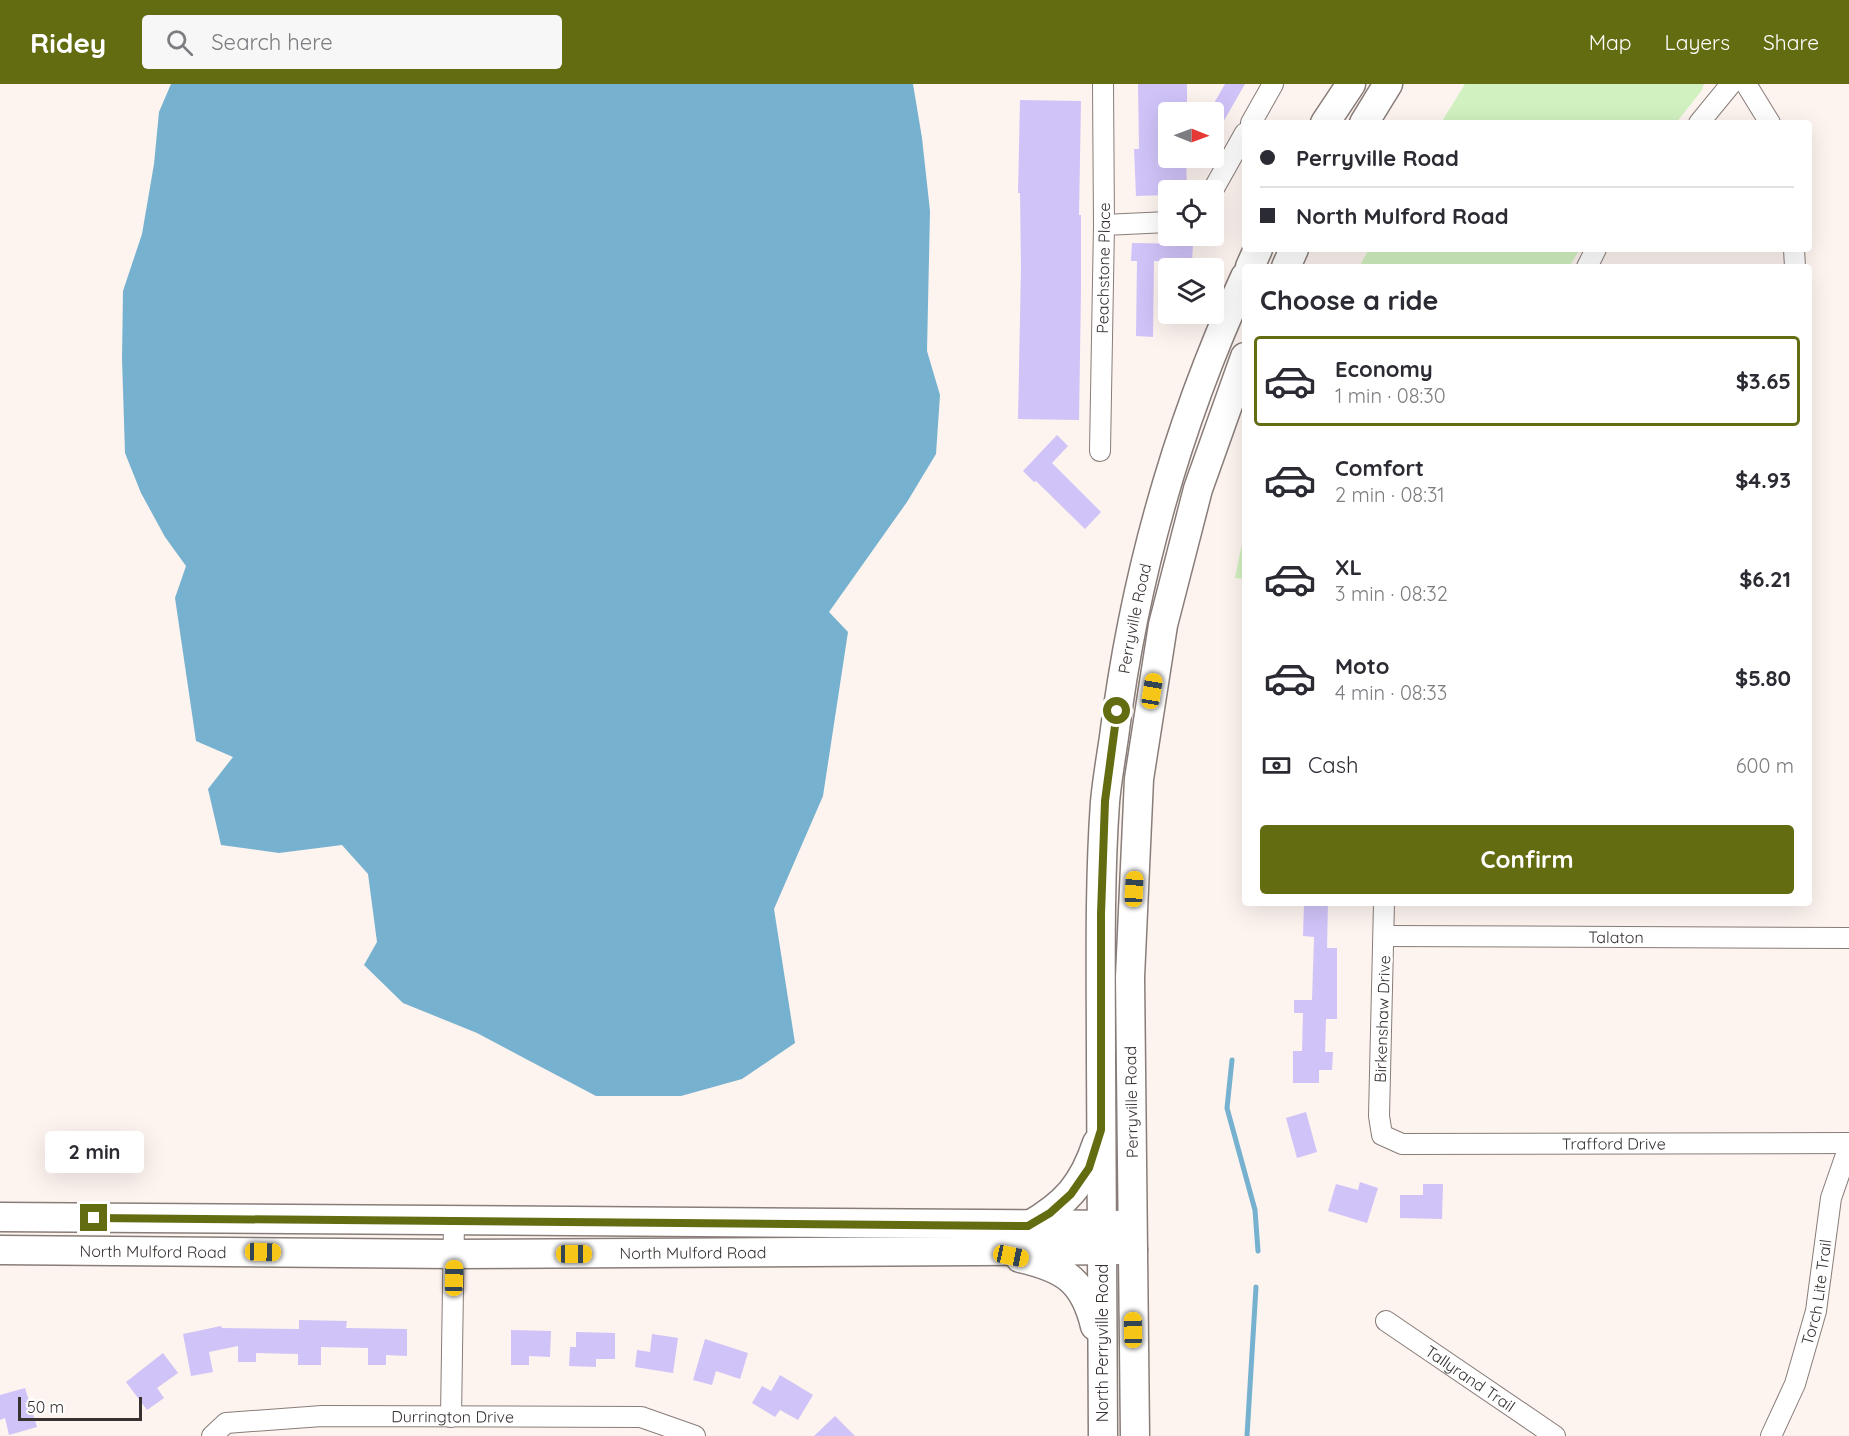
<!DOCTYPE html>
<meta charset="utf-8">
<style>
:root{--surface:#fff;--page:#f7f7f7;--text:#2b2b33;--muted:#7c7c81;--line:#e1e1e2;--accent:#646c11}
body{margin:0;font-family:Quicksand,sans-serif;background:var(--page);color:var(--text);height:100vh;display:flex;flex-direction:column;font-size:22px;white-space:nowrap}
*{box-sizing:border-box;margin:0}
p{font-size:20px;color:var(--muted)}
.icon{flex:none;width:33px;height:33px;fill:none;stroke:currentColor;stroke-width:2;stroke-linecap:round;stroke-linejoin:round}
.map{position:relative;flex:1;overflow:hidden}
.panel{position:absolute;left:1242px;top:180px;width:570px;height:642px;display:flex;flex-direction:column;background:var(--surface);border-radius:6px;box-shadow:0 6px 24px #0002}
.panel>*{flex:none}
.hud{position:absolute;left:1242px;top:36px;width:570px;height:132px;border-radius:6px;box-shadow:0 6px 24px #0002;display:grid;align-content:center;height:132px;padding:0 18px;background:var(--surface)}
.needle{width:39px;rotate:91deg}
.tools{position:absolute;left:1158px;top:18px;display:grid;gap:12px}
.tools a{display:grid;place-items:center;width:66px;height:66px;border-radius:6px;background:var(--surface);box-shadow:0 6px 24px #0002;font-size:30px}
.scale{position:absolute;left:18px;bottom:15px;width:124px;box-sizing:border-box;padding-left:6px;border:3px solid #373230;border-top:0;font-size:16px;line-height:21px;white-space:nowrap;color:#373230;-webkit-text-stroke:4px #fff;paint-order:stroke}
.end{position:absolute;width:27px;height:27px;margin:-14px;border:8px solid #646c11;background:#fff;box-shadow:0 0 0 3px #fff}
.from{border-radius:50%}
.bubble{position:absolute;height:42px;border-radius:6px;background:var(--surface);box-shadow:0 6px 24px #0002;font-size:20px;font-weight:700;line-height:42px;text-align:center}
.car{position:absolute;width:18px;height:36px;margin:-18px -9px;border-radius:8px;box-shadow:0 0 4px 2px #0007;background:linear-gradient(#f5c518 24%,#345 0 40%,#f5c518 0 76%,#345 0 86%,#f5c518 0)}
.hud b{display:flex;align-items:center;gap:21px;height:57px;font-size:22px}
.hud b+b{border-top:2px solid var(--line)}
.hud i{width:15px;height:15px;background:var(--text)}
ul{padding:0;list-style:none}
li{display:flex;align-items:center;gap:18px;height:90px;margin:0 12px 9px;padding:0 6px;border:3px solid transparent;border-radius:6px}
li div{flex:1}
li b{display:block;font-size:22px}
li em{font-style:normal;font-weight:700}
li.active{border-color:var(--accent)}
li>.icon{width:54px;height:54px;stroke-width:1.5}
h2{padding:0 18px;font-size:27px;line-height:72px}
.pay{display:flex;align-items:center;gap:15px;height:66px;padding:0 18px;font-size:22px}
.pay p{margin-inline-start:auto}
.action{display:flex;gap:12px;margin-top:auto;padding:12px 18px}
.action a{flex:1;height:69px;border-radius:6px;background:var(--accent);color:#fff;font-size:24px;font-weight:700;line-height:69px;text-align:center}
header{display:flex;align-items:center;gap:36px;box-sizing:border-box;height:84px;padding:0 30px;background:var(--accent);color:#fff}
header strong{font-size:28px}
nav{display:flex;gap:33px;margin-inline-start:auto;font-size:21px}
.search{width:420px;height:54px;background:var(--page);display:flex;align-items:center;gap:15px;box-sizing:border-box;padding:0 21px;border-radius:6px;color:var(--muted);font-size:22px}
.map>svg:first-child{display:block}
.green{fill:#d1f1c0}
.water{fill:#76b1cf}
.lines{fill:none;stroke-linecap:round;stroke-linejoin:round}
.stream{stroke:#76b1cf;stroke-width:5}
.building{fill:#d0c3f8}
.street-casing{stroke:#887d78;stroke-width:22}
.secondary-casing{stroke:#887d78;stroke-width:31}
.street{stroke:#fff;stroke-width:20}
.secondary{stroke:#fff;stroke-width:28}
.route{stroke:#646c11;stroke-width:8}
.labels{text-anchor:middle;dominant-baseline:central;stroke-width:5;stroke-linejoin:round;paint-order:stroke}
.street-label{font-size:16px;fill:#373230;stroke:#fff}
</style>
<header>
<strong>Ridey</strong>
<div class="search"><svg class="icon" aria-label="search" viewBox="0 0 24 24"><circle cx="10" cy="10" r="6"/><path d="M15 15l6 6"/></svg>Search here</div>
<nav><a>Map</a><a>Layers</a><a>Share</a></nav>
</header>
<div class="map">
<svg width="1849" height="1352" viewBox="0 0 1849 1352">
<rect width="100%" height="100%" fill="#fdf3ef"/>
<g class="green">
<path d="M1465 0H1704L1702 6 1676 39H1441Z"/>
<path d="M1369 165H1580L1569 183H1359Z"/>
<path d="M1245 454V495L1235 494 1241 464Z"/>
</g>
<path class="water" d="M171 0H913L922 54 930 127 927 267 940 311 936 370 907 418 829 528 848 548 823 712 774 825 795 959 742 995 681 1012H596L477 949 403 919 364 881 377 858 368 790 342 761 279 769 221 761 208 705 233 673 196 657 175 514 186 482 165 453 141 409 125 369 122 275 123 207 142 150 154 80 159 28Z"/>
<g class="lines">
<g class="stream">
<path d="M1232 976 1227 1024 1255 1126 1258 1167"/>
<path d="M1247 1352 1256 1203"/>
</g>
</g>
<g class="building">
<path d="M1138 0H1187V28H1168V74H1186L1187 106H1168V111L1136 112 1134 65H1139Z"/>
<path d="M1225 0H1245L1214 54V28H1209Z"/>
<path d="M1020 16 1081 17 1079 131H1081V205L1079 336 1018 335 1021 183 1020 109H1018Z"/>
<path d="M1132 159 1193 160 1192 178 1154 177 1153 253 1136 252 1137 177H1131Z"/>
<path d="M1057 351 1068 362 1052 379 1101 428 1085 445 1036 397 1034 398 1023 387Z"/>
<path d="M1304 819H1328L1327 864H1337V935H1326L1325 968H1333L1332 986H1319V999H1293V967H1302L1303 929H1294V916H1312L1314 853 1303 852Z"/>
<path d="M1306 1028 1317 1068 1297 1074 1286 1034Z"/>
<path d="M1360 1098 1378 1104 1367 1139 1328 1127 1336 1100 1358 1106Z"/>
<path d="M1423 1100H1443L1442 1135 1400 1134V1111H1423Z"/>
<path d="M299 1236 347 1237 346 1244 407 1245V1272L386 1271V1281H368V1264L321 1263V1281H298V1270L256 1269V1278H238V1262L209 1268 213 1288 191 1292 183 1250 221 1242 222 1244 299 1245Z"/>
<path d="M511 1246 551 1247 550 1273 529 1272V1281H511Z"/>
<path d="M576 1248 615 1249V1275H596V1283L569 1282 570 1263H576Z"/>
<path d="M652 1250 678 1254 673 1289 635 1283 637 1266 650 1268Z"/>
<path d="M705 1255 748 1269 740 1295 716 1287 712 1301 693 1296Z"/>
<path d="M163 1269 178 1289 157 1304 164 1314 147 1326 126 1298Z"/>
<path d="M780 1291 813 1311 798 1336 780 1326 775 1333 752 1319 762 1302 771 1307Z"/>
<path d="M25 1304 37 1343 9 1351 5 1334 0 1336V1311Z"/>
<path d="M835 1332 855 1352H814Z"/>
</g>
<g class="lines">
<g class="street-casing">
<g id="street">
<path d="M1746 0 1770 39"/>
<path d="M1251 39 1273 0"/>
<path d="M1699 39 1731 0"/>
<path d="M1213 106 1245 49"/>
<path d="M1104 141 1168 138"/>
<path d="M1794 165 1795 183"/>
<path d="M1587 183 1596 165"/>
<path id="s1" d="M1100 367 1104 141 1103 0"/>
<path id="s2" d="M1384 819 1379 1032 1382 1051 1402 1060 1849 1059"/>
<path id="s3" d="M1384 852 1849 854"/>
<path id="s4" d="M1386 1237 1555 1352"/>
<path d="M451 1333 454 1138"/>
<path id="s5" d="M212 1352 226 1339 322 1332 641 1333 695 1352"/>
<path id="s6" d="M1771 1352 1795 1300 1816 1227 1831 1114 1849 1062"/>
</g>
</g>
<g class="secondary-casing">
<g id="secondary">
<path d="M1325 39 1351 0"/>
<path d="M1364 39 1388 0"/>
<path d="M1250 183 1258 165"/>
<path d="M1286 183 1294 165"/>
<path d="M0 1133 1132 1141"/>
<path d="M1028 1142C1066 1120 1083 1101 1097 1059"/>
<path id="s7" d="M0 1166 454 1170 1133 1166"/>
<path d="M1020 1174C1064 1184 1084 1196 1095 1242"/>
<path id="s8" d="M1103 1352C1102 1227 1102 1103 1101 978 1101 892 1099 804 1105 718 1107 696 1111 674 1114 653 1134 494 1178 338 1245 193"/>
<path d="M1135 1352 1130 893 1139 695 1163 541 1198 405 1245 273"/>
</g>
</g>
<use href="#street" class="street"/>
<use href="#secondary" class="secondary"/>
</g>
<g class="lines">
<path class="route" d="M94 1134 1028 1142 1050 1129 1071 1110 1089 1084 1101 1046V830L1105 717 1117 627"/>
</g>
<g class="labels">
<g class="street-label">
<text stroke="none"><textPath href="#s1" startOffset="183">Peachstone Place</textPath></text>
<text stroke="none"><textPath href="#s8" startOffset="820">Perryville Road</textPath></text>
<text stroke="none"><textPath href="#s3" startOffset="232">Talaton</textPath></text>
<text transform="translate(1382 935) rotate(-88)">Birkenshaw Drive</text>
<text transform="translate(1131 1018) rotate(-91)">Perryville Road</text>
<text stroke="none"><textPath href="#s2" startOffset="466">Trafford Drive</textPath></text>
<text stroke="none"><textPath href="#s7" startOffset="153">North Mulford Road</textPath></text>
<text stroke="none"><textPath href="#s7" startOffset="693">North Mulford Road</textPath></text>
<text stroke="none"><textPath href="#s6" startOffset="152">Torch Lite Trail</textPath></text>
<text transform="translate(1102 1259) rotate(-90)">North Perryville Road</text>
<text stroke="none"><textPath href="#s4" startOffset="102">Tallyrand Trail</textPath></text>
<text stroke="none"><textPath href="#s5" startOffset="246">Durrington Drive</textPath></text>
</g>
</g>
</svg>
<div class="tools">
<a><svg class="needle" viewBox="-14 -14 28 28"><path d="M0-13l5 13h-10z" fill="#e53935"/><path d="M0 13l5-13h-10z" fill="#7c7c81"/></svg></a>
<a><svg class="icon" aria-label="locate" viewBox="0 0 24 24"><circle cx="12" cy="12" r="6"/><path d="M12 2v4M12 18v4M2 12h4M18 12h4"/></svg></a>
<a><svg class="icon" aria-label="layers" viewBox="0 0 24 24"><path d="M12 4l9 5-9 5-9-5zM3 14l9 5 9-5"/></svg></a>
</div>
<div class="scale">50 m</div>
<i class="end from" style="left:1117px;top:627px"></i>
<i class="end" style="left:94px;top:1134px"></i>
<div class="bubble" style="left:45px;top:1047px;width:99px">2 min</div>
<i class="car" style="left:1152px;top:607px;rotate:9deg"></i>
<i class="car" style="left:1134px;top:805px;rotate:3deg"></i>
<i class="car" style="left:263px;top:1168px;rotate:91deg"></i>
<i class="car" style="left:574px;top:1170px;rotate:90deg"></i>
<i class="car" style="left:1011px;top:1172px;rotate:102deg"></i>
<i class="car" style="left:454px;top:1194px;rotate:1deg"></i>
<i class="car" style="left:1133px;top:1246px;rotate:359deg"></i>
<div class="hud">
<b><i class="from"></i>Perryville Road</b>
<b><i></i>North Mulford Road</b>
</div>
<section class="panel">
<h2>Choose a ride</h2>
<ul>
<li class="active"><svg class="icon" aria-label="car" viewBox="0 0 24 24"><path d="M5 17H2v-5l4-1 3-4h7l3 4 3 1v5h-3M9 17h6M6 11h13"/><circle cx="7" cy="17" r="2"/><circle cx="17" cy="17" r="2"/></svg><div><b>Economy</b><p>1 min · 08:30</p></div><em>$3.65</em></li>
<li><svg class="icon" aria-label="car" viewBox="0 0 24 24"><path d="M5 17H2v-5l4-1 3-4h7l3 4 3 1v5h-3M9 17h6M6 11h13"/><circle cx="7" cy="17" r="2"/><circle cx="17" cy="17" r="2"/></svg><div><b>Comfort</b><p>2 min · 08:31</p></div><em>$4.93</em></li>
<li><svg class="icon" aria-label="car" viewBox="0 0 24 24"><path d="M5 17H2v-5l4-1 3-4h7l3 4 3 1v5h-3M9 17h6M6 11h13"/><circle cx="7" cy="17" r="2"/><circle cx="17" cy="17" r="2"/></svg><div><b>XL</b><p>3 min · 08:32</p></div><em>$6.21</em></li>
<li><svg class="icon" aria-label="car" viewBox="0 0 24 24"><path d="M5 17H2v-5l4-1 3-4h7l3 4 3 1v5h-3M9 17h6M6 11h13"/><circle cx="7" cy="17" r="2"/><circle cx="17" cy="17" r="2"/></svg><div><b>Moto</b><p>4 min · 08:33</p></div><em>$5.80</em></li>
</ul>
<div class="pay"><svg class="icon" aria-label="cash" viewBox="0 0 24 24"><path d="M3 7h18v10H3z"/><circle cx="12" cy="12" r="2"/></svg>Cash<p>600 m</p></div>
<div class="action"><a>Confirm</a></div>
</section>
</div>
